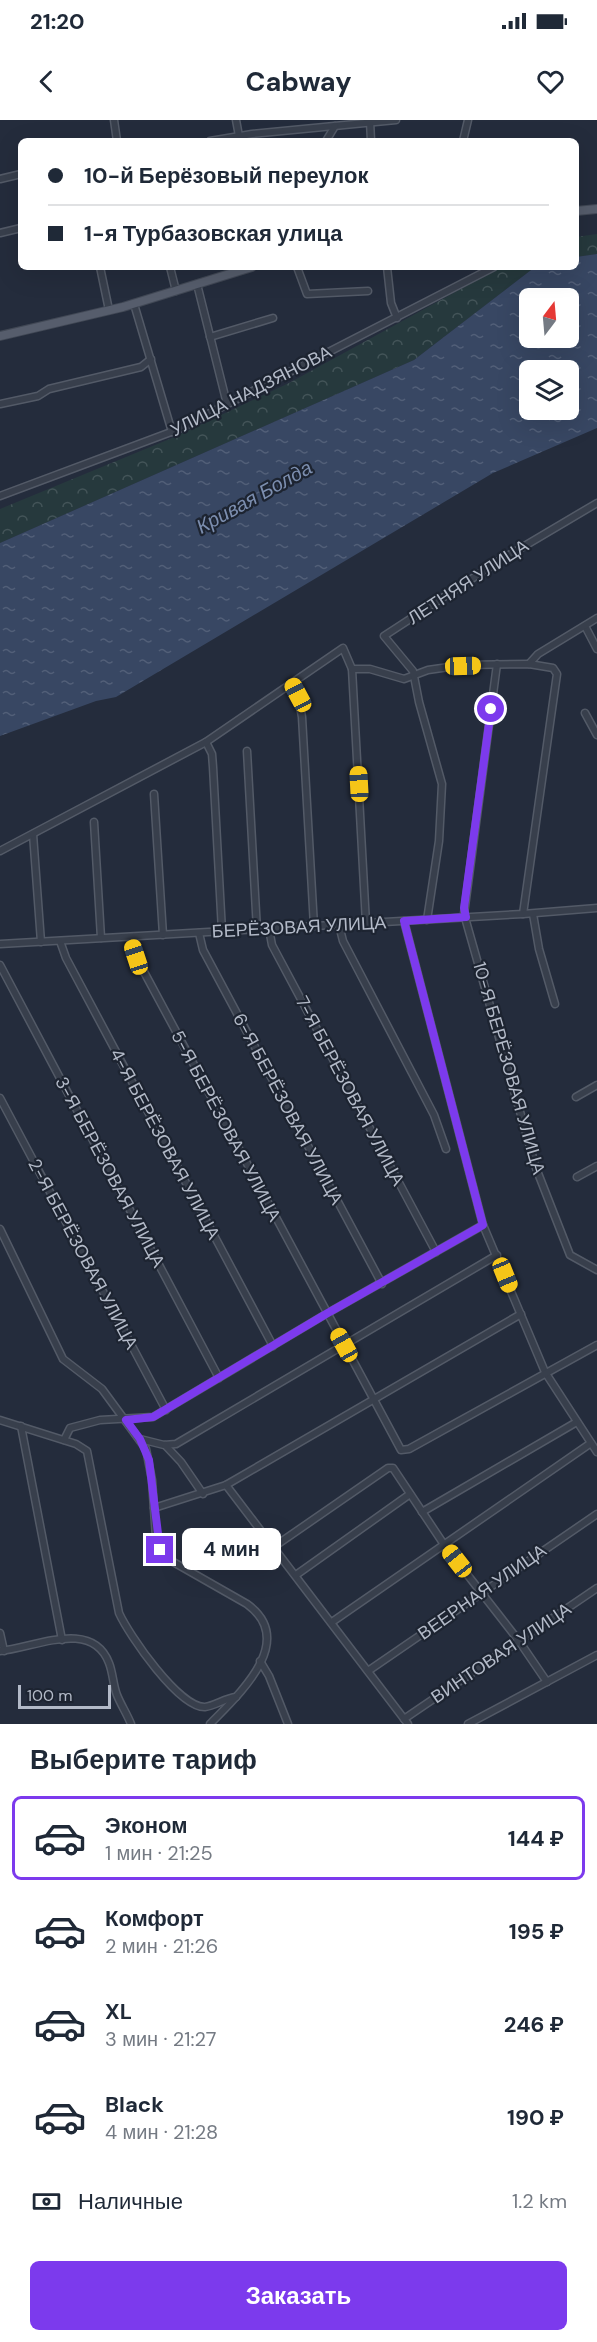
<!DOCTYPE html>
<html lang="ru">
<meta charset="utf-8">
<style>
:root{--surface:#fff;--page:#f2f2f3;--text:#1f2937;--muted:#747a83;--line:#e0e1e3;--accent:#7c3aed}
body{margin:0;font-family:"DM Sans",sans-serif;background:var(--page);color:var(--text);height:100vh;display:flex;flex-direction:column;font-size:22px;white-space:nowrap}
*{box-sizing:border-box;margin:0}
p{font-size:20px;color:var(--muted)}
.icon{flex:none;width:33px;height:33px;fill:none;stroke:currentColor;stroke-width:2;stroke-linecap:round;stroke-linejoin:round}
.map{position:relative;height:1604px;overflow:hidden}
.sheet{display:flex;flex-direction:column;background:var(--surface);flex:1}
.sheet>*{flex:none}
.guide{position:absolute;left:18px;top:18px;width:561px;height:132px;border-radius:9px;box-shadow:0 6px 24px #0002;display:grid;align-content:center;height:132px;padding:0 30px;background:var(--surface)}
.needle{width:39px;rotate:16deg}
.controls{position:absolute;left:519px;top:168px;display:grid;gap:12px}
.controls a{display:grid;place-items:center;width:60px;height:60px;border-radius:9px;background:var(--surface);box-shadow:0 6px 24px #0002;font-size:30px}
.scale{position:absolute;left:18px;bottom:15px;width:93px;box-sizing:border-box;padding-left:6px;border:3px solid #b3bac8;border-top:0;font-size:16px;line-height:21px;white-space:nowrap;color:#b3bac8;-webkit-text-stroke:4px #1d2431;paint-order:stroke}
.end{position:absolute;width:27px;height:27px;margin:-14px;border:8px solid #7c3aed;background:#fff;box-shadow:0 0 0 3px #fff}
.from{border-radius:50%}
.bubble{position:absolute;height:42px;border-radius:9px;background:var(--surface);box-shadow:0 6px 24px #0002;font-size:20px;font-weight:700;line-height:42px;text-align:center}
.car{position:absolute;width:18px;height:36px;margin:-18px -9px;border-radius:8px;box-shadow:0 0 4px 2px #0007;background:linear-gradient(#f5c518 24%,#345 0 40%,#f5c518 0 76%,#345 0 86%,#f5c518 0)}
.guide b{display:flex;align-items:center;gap:21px;height:57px;font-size:22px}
.guide b+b{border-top:2px solid var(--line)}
.guide i{width:15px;height:15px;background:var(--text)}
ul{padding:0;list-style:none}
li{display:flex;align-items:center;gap:18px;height:84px;margin:0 12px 9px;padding:0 18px;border:3px solid transparent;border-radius:9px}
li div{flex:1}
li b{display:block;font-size:22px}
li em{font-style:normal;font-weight:700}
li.active{border-color:var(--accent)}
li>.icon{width:54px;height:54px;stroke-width:1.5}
h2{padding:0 30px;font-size:27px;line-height:72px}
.pay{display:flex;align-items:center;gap:15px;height:66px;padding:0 30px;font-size:22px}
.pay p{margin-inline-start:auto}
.primary-button{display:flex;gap:12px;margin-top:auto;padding:12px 30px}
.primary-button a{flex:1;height:69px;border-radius:9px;background:var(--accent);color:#fff;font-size:24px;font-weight:700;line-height:69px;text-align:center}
.status{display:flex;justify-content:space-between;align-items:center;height:42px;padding:0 30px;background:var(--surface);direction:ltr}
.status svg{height:16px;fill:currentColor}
header{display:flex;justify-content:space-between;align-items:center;height:78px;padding:0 30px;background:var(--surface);font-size:27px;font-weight:700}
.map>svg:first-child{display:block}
.forest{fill:url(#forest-crowns)}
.water{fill:url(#water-ripples);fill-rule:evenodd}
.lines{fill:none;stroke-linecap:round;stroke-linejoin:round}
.minor-casing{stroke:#535a67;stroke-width:9}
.major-casing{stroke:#414855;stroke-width:10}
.minor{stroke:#383f4c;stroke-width:6}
.major{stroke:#565d6c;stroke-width:8}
.route{stroke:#7c3aed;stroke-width:8}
.labels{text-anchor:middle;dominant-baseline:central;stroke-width:4.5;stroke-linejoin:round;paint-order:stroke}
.street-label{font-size:18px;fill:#b3bac8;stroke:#1d2431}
.water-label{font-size:20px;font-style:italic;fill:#7c8eaf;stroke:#1d2431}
</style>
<div class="status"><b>21:20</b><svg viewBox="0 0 49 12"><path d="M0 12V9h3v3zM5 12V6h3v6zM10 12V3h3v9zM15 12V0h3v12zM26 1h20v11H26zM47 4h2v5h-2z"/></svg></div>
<header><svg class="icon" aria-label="back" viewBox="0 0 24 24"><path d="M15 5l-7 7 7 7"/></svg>Cabway<svg class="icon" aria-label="heart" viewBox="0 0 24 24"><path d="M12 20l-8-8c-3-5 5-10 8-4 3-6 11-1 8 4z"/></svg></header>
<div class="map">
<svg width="597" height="1604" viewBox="0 0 597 1604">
<defs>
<pattern id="forest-crowns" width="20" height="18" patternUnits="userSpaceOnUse" patternTransform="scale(1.5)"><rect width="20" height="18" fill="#26393d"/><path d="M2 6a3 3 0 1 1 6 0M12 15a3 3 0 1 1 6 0" fill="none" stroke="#435458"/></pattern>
<pattern id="water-ripples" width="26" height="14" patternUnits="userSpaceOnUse" patternTransform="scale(1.5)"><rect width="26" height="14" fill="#384763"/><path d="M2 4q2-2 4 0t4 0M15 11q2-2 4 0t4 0" fill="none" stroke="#525f78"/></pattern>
</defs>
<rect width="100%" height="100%" fill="#242c3c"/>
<g class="forest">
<path d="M597 114V134L576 137V117Z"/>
<path d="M501 147H535L414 240 0 423V389L172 318 289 263Z"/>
</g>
<path class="water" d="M597 134V308L493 353 116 577 96 581 0 616V423L414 240 535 147H576V137ZM530 178H568V218H530ZM530 250H568V290H530Z"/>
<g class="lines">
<g class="minor-casing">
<g id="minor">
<path d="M114 0 117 21"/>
<path d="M236 0 239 16"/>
<path d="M370 1 371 21"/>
<path d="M210 21 252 14 396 0"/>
<path d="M326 21 335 6"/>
<path d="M463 21 468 0"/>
<path d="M0 59 21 54"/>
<path d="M0 113 21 108"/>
<path d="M100 147 109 190"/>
<path d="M170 147 176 171"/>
<path d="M297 147 307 174 368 171"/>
<path d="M387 147 391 183 397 198"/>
<path d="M197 164 227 284"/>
<path d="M134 184 172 312"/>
<path d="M210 217 273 198"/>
<path d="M0 284 38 276 49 269 141 247 151 239"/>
<path d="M0 376 179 309 494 147"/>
<path d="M585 506 597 529"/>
<path d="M497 544 464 794 536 1048 570 1135 597 1150"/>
<path d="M529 544 538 534 597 498"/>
<path d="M352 549 366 803"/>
<path d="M291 563 298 575 302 597 314 806"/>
<path d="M585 593 597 615"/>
<path d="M206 622 212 634 213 647 222 811"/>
<path d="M247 631 257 810"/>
<path d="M154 674 163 815"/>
<path d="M94 702 101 818"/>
<path d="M33 714 41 822"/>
<path d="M0 731 206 622 343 528 352 549H370L404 559 428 550 463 545 529 544 553 548 557 554 523 794"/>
<path d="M533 794 539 829 555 884"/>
<path d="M427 800 439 721 442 664 419 582 413 551 384 516 499 441 597 383"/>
<path d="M404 801 483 1105 545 1252 597 1332"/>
<path d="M339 805 343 821 434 995 446 1029"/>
<path d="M269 809 272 825 436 1132"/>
<path d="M199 813 203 830 382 1164"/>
<path d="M132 817 136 837 401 1330 409 1329 597 1225"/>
<path d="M60 821 66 838 273 1226"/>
<path d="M0 824 523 794 597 788"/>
<path d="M0 845 219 1258"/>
<path d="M576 977 597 965"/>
<path d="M0 978 166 1290"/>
<path d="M577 1057 597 1046"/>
<path d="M0 1109 63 1239 102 1269 146 1329 152 1360 156 1418 160 1430 168 1439 247 1484C298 1521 239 1574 210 1604"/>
<path d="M0 1300 76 1324 87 1331 119 1493C129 1515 179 1588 205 1587 215 1586 225 1578 236 1577"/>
<path d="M21 1306 62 1520"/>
<path d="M140 1319 164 1325 176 1324 497 1135"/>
<path d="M64 1320 70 1308 100 1300 153 1297 326 1194 483 1105"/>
<path d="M165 1325 181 1342 203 1374"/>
<path d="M226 1365 408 1604"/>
<path d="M154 1388 226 1365 521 1194"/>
<path d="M422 1392 575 1303"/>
<path d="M275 1426 388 1348H393L445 1426 519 1521 547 1562"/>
<path d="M296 1455 410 1374"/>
<path d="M332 1502 591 1323"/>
<path d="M0 1513 4 1531"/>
<path d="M0 1531C34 1528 92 1498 109 1543 113 1553 113 1565 117 1575 121 1585 127 1594 131 1604"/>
<path d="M260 1541 269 1556 288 1604"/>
<path d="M368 1551 597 1394"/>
<path d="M404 1599 597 1468"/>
<path d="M468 1604 597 1535"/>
</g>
</g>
<g class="major-casing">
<g id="major">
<path d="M576 91 597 89"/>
<path d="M0 216 123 187 252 147"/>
</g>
</g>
<use href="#minor" class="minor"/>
<use href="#major" class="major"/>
</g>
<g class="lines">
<path class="route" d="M160 1430 149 1340 140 1319 126 1300 153 1297 326 1194 483 1105 404 801 466 797 464 788 491 589"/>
</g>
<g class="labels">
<g class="street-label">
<text transform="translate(251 271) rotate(-27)">УЛИЦА НАДЗЯНОВА</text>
<text transform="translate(468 462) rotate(-33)">ЛЕТНЯЯ УЛИЦА</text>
<text transform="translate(299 807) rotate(-3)">БЕРЁЗОВАЯ УЛИЦА</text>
<text transform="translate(509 948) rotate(74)">10-Я БЕРЁЗОВАЯ УЛИЦА</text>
<text transform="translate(350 971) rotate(62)">7-Я БЕРЁЗОВАЯ УЛИЦА</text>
<text transform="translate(288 989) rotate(62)">6-Я БЕРЁЗОВАЯ УЛИЦА</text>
<text transform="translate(226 1006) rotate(62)">5-Я БЕРЁЗОВАЯ УЛИЦА</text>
<text transform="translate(165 1024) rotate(62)">4-Я БЕРЁЗОВАЯ УЛИЦА</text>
<text transform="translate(110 1052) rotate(62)">3-Я БЕРЁЗОВАЯ УЛИЦА</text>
<text transform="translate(83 1134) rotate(62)">2-Я БЕРЁЗОВАЯ УЛИЦА</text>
<text transform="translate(482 1472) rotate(-35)">ВЕЕРНАЯ УЛИЦА</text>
<text transform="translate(501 1533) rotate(-34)">ВИНТОВАЯ УЛИЦА</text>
</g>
<g class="water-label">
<text transform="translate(254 377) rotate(-29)">Кривая Болда</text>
</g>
</g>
</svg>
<div class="controls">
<a><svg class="needle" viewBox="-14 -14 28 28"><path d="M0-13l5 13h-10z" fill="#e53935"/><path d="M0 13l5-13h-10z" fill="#747a83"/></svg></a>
<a><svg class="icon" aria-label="layers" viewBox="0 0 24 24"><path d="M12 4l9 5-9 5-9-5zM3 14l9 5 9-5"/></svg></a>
</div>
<div class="scale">100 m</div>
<i class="end from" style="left:491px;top:589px"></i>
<i class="end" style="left:160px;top:1430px"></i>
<div class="bubble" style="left:182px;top:1408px;width:99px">4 мин</div>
<i class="car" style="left:463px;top:546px;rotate:88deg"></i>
<i class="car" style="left:298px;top:575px;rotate:332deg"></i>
<i class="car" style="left:359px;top:664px;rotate:357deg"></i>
<i class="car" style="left:136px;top:837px;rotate:342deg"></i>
<i class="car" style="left:505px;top:1155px;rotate:158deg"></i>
<i class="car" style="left:344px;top:1225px;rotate:331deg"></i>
<i class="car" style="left:457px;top:1441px;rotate:322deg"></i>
<div class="guide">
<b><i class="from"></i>10-й Берёзовый переулок</b>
<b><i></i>1-я Турбазовская улица</b>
</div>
</div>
<section class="sheet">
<h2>Выберите тариф</h2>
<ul>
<li class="active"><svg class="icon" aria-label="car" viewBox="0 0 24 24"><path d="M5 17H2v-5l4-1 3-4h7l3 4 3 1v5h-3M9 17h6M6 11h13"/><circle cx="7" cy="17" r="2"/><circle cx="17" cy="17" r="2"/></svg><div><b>Эконом</b><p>1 мин · 21:25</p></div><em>144 ₽</em></li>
<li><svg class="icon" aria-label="car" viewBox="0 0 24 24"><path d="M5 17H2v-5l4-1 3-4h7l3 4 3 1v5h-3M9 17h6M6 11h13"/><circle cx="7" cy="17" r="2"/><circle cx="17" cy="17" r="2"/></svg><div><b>Комфорт</b><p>2 мин · 21:26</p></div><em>195 ₽</em></li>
<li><svg class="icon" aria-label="car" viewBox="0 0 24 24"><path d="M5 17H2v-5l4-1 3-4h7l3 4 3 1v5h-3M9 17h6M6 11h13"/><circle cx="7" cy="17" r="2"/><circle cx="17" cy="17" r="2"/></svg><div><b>XL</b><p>3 мин · 21:27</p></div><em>246 ₽</em></li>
<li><svg class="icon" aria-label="car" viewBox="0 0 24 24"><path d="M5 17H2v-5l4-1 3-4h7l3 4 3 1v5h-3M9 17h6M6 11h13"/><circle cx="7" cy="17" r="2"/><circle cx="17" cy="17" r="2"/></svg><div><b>Black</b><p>4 мин · 21:28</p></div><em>190 ₽</em></li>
</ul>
<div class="pay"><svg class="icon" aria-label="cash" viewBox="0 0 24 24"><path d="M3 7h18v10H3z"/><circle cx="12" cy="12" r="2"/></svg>Наличные<p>1.2 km</p></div>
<div class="primary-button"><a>Заказать</a></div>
</section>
